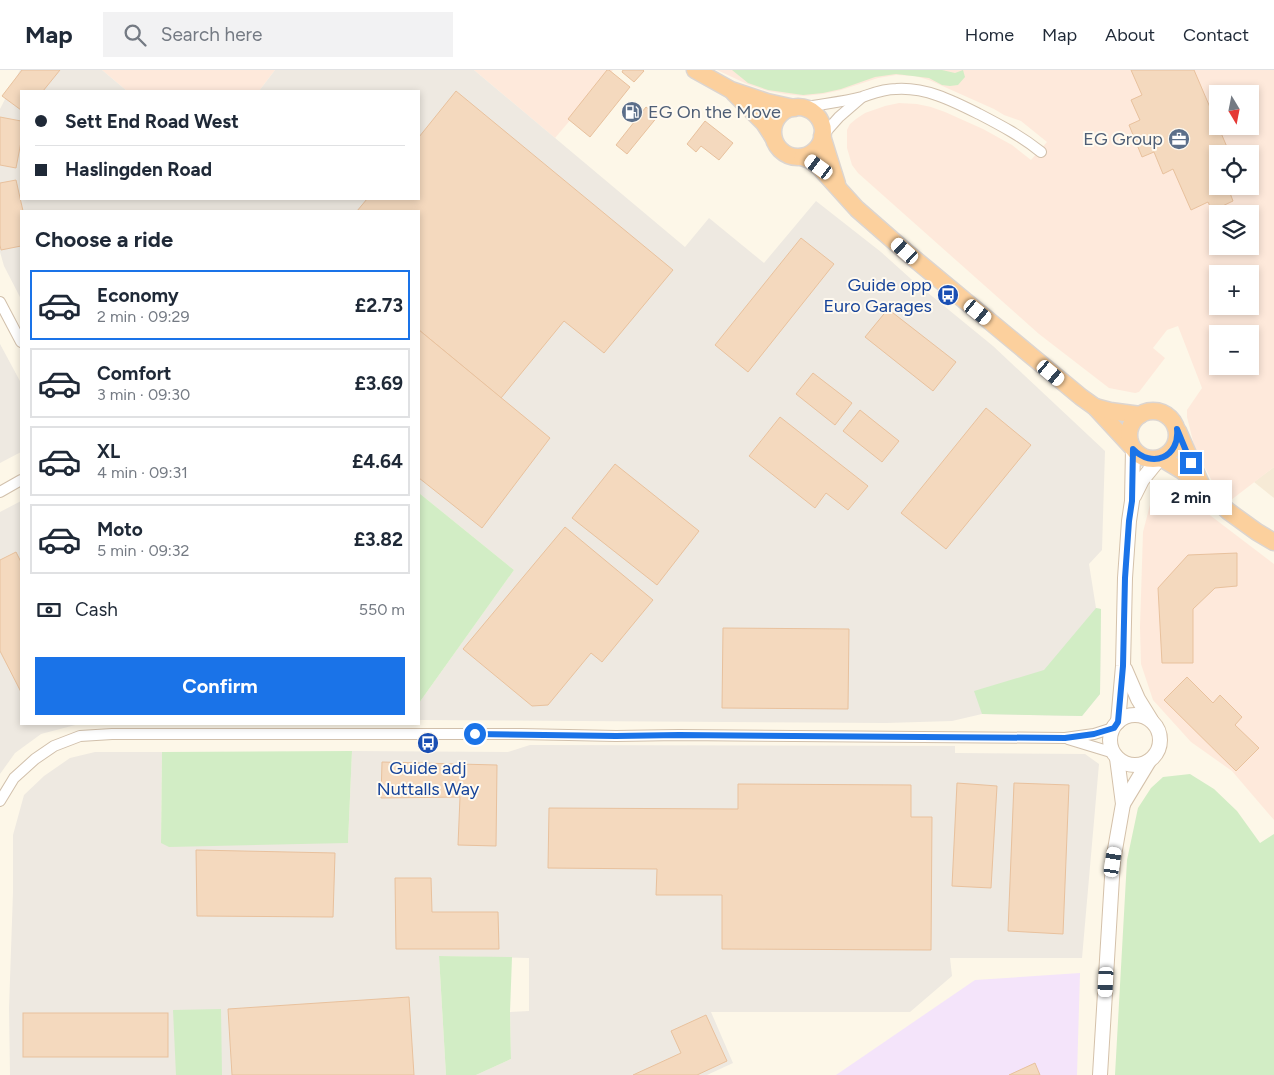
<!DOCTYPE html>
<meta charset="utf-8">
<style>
:root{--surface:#fff;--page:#f2f2f3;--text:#1f2937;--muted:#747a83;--line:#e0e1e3;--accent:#1a73e8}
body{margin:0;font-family:Figtree,sans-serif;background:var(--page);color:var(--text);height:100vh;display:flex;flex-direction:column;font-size:19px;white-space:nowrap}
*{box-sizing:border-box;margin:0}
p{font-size:16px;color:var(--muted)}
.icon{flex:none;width:28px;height:28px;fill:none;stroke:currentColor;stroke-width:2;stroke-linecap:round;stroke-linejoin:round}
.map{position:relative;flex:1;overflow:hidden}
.side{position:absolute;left:20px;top:140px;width:400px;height:515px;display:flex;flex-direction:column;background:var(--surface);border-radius:0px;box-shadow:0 2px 8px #0003}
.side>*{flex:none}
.banner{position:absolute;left:20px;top:20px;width:400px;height:110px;border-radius:0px;box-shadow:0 2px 8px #0003;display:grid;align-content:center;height:110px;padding:0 15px;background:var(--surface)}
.needle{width:32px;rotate:170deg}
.buttons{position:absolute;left:1209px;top:15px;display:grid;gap:10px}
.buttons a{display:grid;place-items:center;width:50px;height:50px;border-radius:0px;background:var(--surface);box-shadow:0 2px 8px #0003;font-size:25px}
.end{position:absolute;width:22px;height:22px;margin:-11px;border:6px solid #1a73e8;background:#fff;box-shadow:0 0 0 2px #fff}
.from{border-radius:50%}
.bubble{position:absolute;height:35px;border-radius:0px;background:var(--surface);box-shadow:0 2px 8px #0003;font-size:16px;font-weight:700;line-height:35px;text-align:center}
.car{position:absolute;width:15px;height:30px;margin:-15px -8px;border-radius:6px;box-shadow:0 0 4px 1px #0007;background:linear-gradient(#fff 24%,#345 0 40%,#fff 0 76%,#345 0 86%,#fff 0)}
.banner b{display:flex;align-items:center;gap:18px;height:48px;font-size:19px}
.banner b+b{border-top:1px solid var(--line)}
.banner i{width:12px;height:12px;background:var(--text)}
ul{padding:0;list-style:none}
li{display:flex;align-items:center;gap:15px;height:70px;margin:0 10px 8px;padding:0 5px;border:2px solid var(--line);border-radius:0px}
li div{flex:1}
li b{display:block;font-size:19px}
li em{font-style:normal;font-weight:700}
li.current{border-color:var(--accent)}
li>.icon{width:45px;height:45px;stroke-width:1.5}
h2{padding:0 15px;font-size:22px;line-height:60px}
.pay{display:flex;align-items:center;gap:12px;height:55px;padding:0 15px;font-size:19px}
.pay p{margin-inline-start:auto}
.button{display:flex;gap:10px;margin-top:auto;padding:10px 15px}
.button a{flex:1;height:58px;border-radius:0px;background:var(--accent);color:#fff;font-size:20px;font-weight:700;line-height:58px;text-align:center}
header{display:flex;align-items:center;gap:30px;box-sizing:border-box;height:70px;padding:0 25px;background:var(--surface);border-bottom:1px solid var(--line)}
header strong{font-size:24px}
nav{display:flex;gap:28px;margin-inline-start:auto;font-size:18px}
.search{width:350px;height:45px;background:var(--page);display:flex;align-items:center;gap:12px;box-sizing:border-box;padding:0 18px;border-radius:0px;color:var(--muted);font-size:19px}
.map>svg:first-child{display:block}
.residential{fill:#f6ead6}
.commercial{fill:#fee9db;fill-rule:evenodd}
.industrial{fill:#eee9e1}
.education{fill:#f4e4fa}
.green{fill:#d2edc5}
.building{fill:#f4d9be;stroke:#e8c19d}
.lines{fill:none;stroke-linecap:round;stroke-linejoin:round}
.minor-casing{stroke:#d1c0ac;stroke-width:12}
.secondary-casing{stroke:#d4c1aa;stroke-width:16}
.trunk-casing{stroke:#dcd5d0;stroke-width:19}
.minor{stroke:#fff;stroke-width:10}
.secondary{stroke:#fff;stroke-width:14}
.trunk{stroke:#fcd09d;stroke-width:16}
.route{stroke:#1a73e8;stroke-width:6}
.labels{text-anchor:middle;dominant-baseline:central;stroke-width:4;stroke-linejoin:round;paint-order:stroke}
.service-label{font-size:18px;fill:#4e5e75;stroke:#fffaf0;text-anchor:start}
.transit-label{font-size:18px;fill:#164399;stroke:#fffaf0;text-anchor:end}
</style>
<header>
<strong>Map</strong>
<div class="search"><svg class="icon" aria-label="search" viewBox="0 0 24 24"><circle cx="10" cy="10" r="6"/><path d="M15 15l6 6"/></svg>Search here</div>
<nav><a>Home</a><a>Map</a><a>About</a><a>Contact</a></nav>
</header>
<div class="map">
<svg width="1274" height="1005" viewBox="0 0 1274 1005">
<rect width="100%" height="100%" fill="#fdf7e8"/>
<path class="residential" d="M1274 397V428L1254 412Z"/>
<g class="commercial">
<path d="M102 0H275L259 21H127Z"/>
<path d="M474 0H613L555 68Z"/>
<path d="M717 0H1274V397L1231 430 1213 413 1195 379 1187 347V340L1202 318 1178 256 1167 260 1153 278 1165 288 1139 322 1135 323 1109 318 1039 264 858 103 852 95 847 78V60L850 54 856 49 865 43 885 36 899 33 917 34 931 37 945 42 983 59 1012 75 1031 90 1047 72 1021 51 1004 45 994 39 929 10 915 6 896 5 878 8 841 20 823 24 804 26 785 24 768 21 747 14ZM1218 24H1250V56H1218ZM1218 84H1250V116H1218ZM1218 144H1250V176H1218ZM1218 204H1250V236H1218ZM1218 264H1250V296H1218Z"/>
<path d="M1161 414H1169L1274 494V750L1232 701 1191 672 1153 630 1141 594 1140 557 1143 462 1152 427Z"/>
</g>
<g class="industrial">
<path d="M20 0H102L127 21H21V129H419V21H259L275 0H474L685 177 709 148 764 193 816 131 881 182 911 209 993 276 1105 381 1102 480 1089 494 1096 538 1101 539 1100 624 1082 646 982 644 952 651 886 653 419 650V633L514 500 419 423V141H21V229L4 196 0 182V39Z"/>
<path d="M0 274 21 313V382L0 393Z"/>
<path d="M21 431V654H79L41 664 15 683 0 704V442Z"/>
<path d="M530 675 955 676V683L1085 684 1099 694 1082 888H950L952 906 910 942H711L733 993 707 1005H476L511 989 510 942 529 941V888L439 886 446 1005H10L9 938 13 822V765L24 725 44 706 70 688 95 682H162L161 773H348L352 681 508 682Z"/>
</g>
<path class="education" d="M1080 903 1077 1005H836L975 910Z"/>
<g class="green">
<path d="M732 0H942L955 3 963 0 965 7 958 15 950 16 942 15 929 8 896 4 875 7 841 19 823 23 803 25 768 20 748 13Z"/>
<path d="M419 423 514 500 419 633Z"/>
<path d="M1096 538 1101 539 1100 624 1082 646 982 644 974 621 1044 600Z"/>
<path d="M352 681 348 773 169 777 161 773 162 682Z"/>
<path d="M1190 704 1214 719 1237 741 1260 773 1274 764V1005H1115L1127 790 1138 738 1151 718 1163 707Z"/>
<path d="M439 886 512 887 510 942 511 989 476 1005H446Z"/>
<path d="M221 939 222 1005H176L173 940Z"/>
</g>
<g class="building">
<path d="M22 0H60L43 21H21V40L2 26Z"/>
<path d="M607 0H609L630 17 590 67 568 49Z"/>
<path d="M623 0H643L644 1 634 12 622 2Z"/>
<path d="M1131 0H1194L1230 84H1218V116H1244L1230 123 1233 131 1212 141 1208 132 1191 140 1173 99 1163 104 1154 82 1142 87 1129 55 1140 50 1131 30 1142 25Z"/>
<path d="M456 21 673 200 604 283 564 251 501 328 419 260V141H357L367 129H419V67Z"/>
<path d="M646 37 658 46 627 84 616 75Z"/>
<path d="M0 47 21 51V72L16 98 0 95Z"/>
<path d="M705 51 733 73 719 90 701 76 696 82 687 74Z"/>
<path d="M16 110 23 141H21V176L1 180 0 175V113Z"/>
<path d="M801 168 834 194 748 302 715 275Z"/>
<path d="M888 239 956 292 933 321 865 267Z"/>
<path d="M419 260 550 368 482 458 419 408Z"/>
<path d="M813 303 852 333 835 355 796 324Z"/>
<path d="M986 338 1031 375 946 479 901 443Z"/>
<path d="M860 340 899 371 882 392 843 361Z"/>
<path d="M780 347 868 416 848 440 826 423 815 438 749 386Z"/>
<path d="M615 394 699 461 657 515 572 448Z"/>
<path d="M565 457 653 530 602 592 591 583 548 635 532 636 463 579Z"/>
<path d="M16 482 21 492V622L0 581V490Z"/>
<path d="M1237 483V516L1215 518 1193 539V593H1162L1158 518 1188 485Z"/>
<path d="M723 558 849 559 848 639 722 638Z"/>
<path d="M1187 607 1213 633 1220 625 1242 647 1235 655 1259 678 1236 701 1164 630Z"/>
<path d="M382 692 497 695 496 776 458 775 460 727 381 728Z"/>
<path d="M957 713 997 716 991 818 952 816Z"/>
<path d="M1014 713 1069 715 1063 864 1008 861Z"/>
<path d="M738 714 911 715V747H932L931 880 722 879V825H656L657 799 548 798 549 738 738 739Z"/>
<path d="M196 780 335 783 333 847 197 846Z"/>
<path d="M395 808H431L432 842H498L499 879H396Z"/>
<path d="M409 927 414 1005H232L228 939Z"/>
<rect x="23" y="943" width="145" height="44"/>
<path d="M706 945 727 991 697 1005H633L681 983 671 961Z"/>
<path d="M1035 993 1040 1005H1009Z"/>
</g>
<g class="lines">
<g class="minor-casing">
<g id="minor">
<path d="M801 38C821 34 843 32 862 27 874 23 883 19 896 19 926 17 953 31 979 44 1002 56 1021 66 1041 82"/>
<path d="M823 65 839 47 861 28"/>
<path d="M0 232 21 272"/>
<path d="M0 422 21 410"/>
<path d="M1068 669 1114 683"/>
<path d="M0 731 14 708 35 689 54 676 80 666 112 664H521L616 666 679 665 1065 668 1094 664 1113 658"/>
</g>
</g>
<g class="secondary-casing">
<g id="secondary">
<path d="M1134 426 1142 410 1159 389"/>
<path d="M1125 599 1138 629 1151 650"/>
<circle cx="1135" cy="670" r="25"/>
<path d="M1118 652 1123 596 1125 508 1129 451 1132 431 1133 379"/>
<path d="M1123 734 1149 691"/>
<path d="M1100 1005 1113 791 1123 734 1117 688"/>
</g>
</g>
<g class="trunk-casing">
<g id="trunk">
<path d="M695 0 731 20 767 32 794 38"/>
<path d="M734 23 764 53 773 67"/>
<circle cx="798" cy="62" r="25"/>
<path d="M822 66 837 114"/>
<path d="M802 87 810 90 819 97 857 139 905 181 1081 327 1095 337 1131 376"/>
<path d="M1095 337 1110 341 1140 345"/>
<circle cx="1153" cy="365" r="24"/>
<path d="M1178 361 1201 414"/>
<path d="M1161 388 1181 400 1202 416 1228 441 1257 462 1274 472"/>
</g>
</g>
<use href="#minor" class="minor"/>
<use href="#secondary" class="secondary"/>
<use href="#trunk" class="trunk"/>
</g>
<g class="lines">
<path class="route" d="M475 664 616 666 679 665 1065 668 1094 664 1114 658 1118 652 1123 596 1125 508 1129 451 1132 431 1133 379C1152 399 1180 387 1177 359L1191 393"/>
</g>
<defs>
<g id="fuel-disc" transform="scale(1.125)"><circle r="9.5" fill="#5c6f8a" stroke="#fffaf0"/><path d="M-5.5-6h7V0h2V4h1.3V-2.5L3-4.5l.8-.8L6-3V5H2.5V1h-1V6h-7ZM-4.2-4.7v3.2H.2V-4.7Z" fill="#fff"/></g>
<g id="office-disc" transform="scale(1.125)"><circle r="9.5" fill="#5c6f8a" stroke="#fffaf0"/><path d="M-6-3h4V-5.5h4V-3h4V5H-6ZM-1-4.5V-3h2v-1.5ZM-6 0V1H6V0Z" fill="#fff"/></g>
<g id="bus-disc" transform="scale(1.125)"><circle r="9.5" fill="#1a4fb4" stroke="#fffaf0"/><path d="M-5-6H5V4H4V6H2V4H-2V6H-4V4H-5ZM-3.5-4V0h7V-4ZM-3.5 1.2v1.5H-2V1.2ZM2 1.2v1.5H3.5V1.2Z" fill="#fff"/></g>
</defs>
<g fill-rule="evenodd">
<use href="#fuel-disc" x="632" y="42"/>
<use href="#office-disc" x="1179" y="69"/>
<use href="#bus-disc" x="948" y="225"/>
<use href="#bus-disc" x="428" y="673"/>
</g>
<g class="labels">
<g class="service-label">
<text x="648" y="42">EG On the Move</text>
<text x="1163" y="69" text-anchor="end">EG Group</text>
</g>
<g class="transit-label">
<text x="932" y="215">Guide opp<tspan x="932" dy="21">Euro Garages</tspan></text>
<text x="428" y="698" text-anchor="middle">Guide adj<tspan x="428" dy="21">Nuttalls Way</tspan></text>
</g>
</g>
</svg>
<div class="buttons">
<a><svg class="needle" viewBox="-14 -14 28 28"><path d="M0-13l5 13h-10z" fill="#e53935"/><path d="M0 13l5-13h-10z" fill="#747a83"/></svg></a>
<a><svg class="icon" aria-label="locate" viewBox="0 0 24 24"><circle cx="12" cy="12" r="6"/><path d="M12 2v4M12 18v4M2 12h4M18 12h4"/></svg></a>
<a><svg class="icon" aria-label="layers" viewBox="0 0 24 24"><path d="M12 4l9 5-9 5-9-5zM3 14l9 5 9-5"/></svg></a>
<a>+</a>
<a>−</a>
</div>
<i class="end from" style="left:475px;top:664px"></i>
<i class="end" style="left:1191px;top:393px"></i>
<div class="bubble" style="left:1150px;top:410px;width:82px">2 min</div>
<i class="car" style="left:819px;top:97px;rotate:306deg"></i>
<i class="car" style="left:905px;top:181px;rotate:312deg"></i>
<i class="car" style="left:978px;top:242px;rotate:129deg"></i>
<i class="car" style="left:1051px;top:303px;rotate:130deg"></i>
<i class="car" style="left:1113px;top:792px;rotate:9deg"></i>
<i class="car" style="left:1106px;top:912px;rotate:183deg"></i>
<div class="banner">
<b><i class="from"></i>Sett End Road West</b>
<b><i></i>Haslingden Road</b>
</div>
<section class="side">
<h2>Choose a ride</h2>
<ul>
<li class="current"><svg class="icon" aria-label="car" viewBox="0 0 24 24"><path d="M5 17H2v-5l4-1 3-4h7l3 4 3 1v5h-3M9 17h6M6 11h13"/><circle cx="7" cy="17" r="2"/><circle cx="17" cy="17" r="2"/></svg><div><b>Economy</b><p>2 min · 09:29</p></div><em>£2.73</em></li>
<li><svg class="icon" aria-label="car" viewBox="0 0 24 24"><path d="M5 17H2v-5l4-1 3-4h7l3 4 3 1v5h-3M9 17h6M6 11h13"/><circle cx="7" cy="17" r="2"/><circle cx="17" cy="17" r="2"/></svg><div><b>Comfort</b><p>3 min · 09:30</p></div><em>£3.69</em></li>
<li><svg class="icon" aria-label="car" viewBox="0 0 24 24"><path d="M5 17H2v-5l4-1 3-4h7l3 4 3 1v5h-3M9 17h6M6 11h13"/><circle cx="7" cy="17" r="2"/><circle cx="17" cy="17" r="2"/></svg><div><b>XL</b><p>4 min · 09:31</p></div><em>£4.64</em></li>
<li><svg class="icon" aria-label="car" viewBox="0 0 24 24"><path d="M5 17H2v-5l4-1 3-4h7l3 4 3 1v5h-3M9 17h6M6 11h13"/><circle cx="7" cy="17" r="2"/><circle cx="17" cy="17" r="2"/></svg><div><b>Moto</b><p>5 min · 09:32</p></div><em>£3.82</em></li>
</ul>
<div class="pay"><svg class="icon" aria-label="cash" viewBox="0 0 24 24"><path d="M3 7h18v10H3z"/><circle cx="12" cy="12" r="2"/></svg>Cash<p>550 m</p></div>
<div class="button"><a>Confirm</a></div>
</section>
</div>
